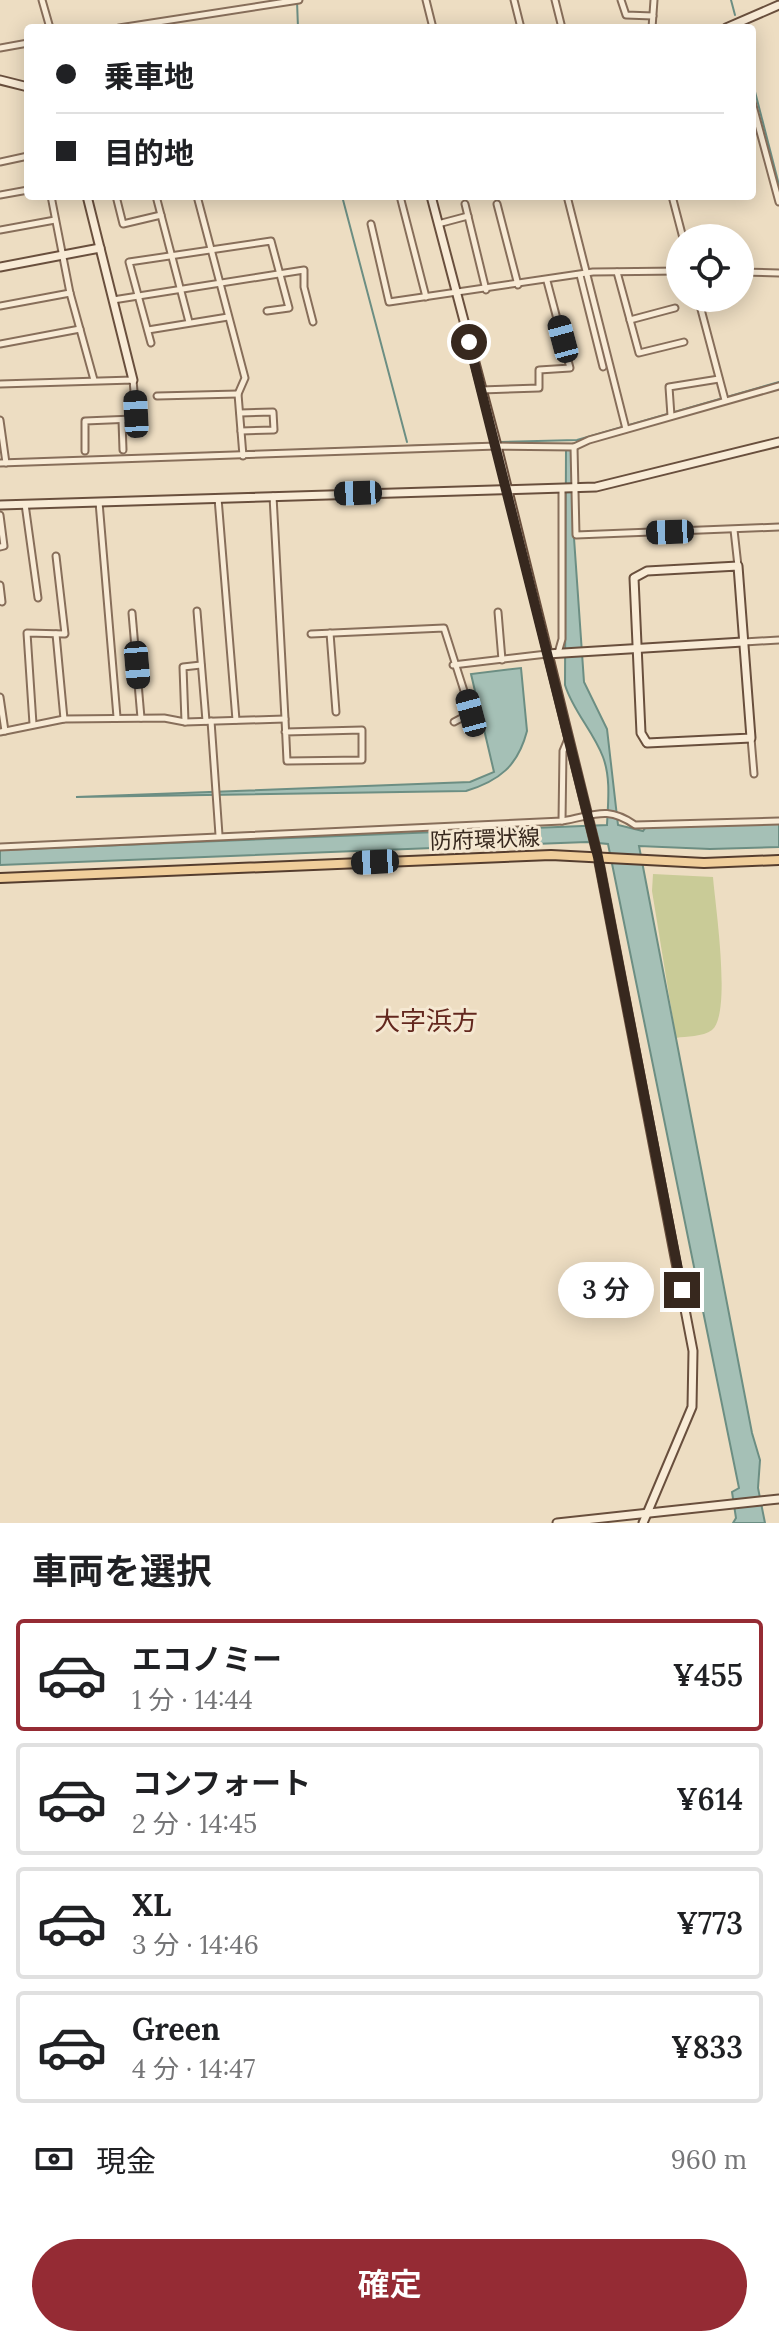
<!DOCTYPE html>
<html lang="ja">
<meta charset="utf-8">
<style>
:root{--surface:#fff;--page:#f6f6f6;--text:#202124;--muted:#757577;--line:#e0e0e0;--accent:#952b34}
body{margin:0;font-family:Lora,"Noto Sans JP",serif;background:var(--page);color:var(--text);height:100vh;display:flex;flex-direction:column;font-size:30px;white-space:nowrap}
*{box-sizing:border-box;margin:0}
p{font-size:26px;color:var(--muted)}
.icon{flex:none;width:44px;height:44px;fill:none;stroke:currentColor;stroke-width:2;stroke-linecap:round;stroke-linejoin:round}
.map{position:relative;height:1523px;overflow:hidden}
.drawer{display:flex;flex-direction:column;background:var(--surface);flex:1}
.drawer>*{flex:none}
.banner{position:absolute;left:24px;top:24px;width:732px;height:176px;border-radius:8px;box-shadow:0 4px 20px #0003;display:grid;align-content:center;height:176px;padding:0 32px;background:var(--surface)}
.buttons{position:absolute;left:666px;top:224px;display:grid;gap:16px}
.buttons a{display:grid;place-items:center;width:88px;height:88px;border-radius:50%;background:var(--surface);box-shadow:0 4px 20px #0003;font-size:40px}
.end{position:absolute;width:36px;height:36px;margin:-18px;border:10px solid #37281e;background:#fff;box-shadow:0 0 0 4px #fff}
.from{border-radius:50%}
.bubble{position:absolute;height:56px;border-radius:28px;background:var(--surface);box-shadow:0 4px 20px #0003;font-size:26px;font-weight:600;line-height:56px;text-align:center}
.car{position:absolute;width:24px;height:48px;margin:-24px -12px;border-radius:10px;box-shadow:0 0 6px 2px #0007;background:linear-gradient(#222 24%,#8ab4d8 0 40%,#222 0 76%,#8ab4d8 0 86%,#222 0)}
.banner b{display:flex;align-items:center;gap:28px;height:76px;font-size:30px}
.banner b+b{border-top:2px solid var(--line)}
.banner i{width:20px;height:20px;background:var(--text)}
ul{padding:0;list-style:none}
li{display:flex;align-items:center;gap:24px;height:112px;margin:0 16px 12px;padding:0 16px;border:4px solid var(--line);border-radius:8px}
li div{flex:1}
li b{display:block;font-size:30px}
li em{font-style:normal;font-weight:600}
li.on{border-color:var(--accent)}
li>.icon{width:72px;height:72px;stroke-width:1.5}
h2{padding:0 32px;font-size:36px;line-height:96px}
.pay{display:flex;align-items:center;gap:20px;height:88px;padding:0 32px;font-size:30px}
.pay p{margin-inline-start:auto}
.action{display:flex;gap:16px;margin-top:auto;padding:16px 32px}
.action a{flex:1;height:92px;border-radius:48px;background:var(--accent);color:#fff;font-size:32px;font-weight:600;line-height:92px;text-align:center}
.map>svg:first-child{display:block}
.green{fill:#c9cb97}
.water{fill:#a5c0b6;stroke:#6c8e83;stroke-width:2}
.lines{fill:none;stroke-linecap:round;stroke-linejoin:round}
.stream{stroke:#6c8e83;stroke-width:2}
.street-casing{stroke:#876e5a;stroke-width:9}
.secondary-casing{stroke:#694f3d;stroke-width:11}
.primary-casing{stroke:#553d2e;stroke-width:12}
.street{stroke:#f8ebd6;stroke-width:5}
.secondary{stroke:#f8ebd6;stroke-width:7}
.primary{stroke:#f0ce9b;stroke-width:8}
.route{stroke:#37281e;stroke-width:10}
.labels{text-anchor:middle;dominant-baseline:central;stroke-width:6;stroke-linejoin:round;paint-order:stroke}
.street-label{font-size:22px;fill:#37281e;stroke:#f5e8d2}
.quarter-label{font-size:26px;fill:#63271e;stroke:#f5e8d2}
</style>
<div class="map">
<svg width="779" height="1523" viewBox="0 0 779 1523">
<rect width="100%" height="100%" fill="#edddc2"/>
<path class="green" d="M653 874 713 877C715 904 732 1014 712 1030 703 1037 686 1036 676 1038L652 891Z"/>
<g class="water">
<path d="M573 449 574 538 584 682 607 729 618 825 643 831 646 827 779 823V847L710 849 639 846 752 1433 760 1460 758 1488 765 1523H733L736 1518 732 1492 739 1488 608 844 587 842 0 865V850L607 825C608 803 611 778 603 757 593 731 573 711 565 685L566 450Z"/>
<path d="M521 668 527 731C518 766 499 781 466 791L76 797 470 782 494 772 471 674Z"/>
</g>
<g class="lines">
<g class="stream">
<path d="M731 0 735 15"/>
<path d="M297 1 298 28"/>
<path d="M752 80 779 185"/>
<path d="M342 196 407 442"/>
<path d="M501 442 577 440 779 382"/>
<path d="M9 460 494 443"/>
</g>
<g class="street-casing">
<g id="street">
<path d="M42 0 50 28"/>
<path d="M426 0 433 28"/>
<path d="M514 0 521 28"/>
<path d="M555 0 562 28"/>
<path d="M621 0 626 15 653 16"/>
<path d="M119 28 299 0"/>
<path d="M652 28 654 0"/>
<path d="M0 48 28 43"/>
<path d="M752 102 779 202"/>
<path d="M0 162 28 156"/>
<path d="M0 195 28 190"/>
<path d="M51 196 70 293 94 380"/>
<path d="M116 196 123 224 161 215"/>
<path d="M156 196 189 322"/>
<path d="M197 196 245 378 238 394 243 456"/>
<path d="M567 196 626 429"/>
<path d="M672 196 683 238"/>
<path d="M401 200 426 297"/>
<path d="M465 204 486 290"/>
<path d="M497 204 518 285"/>
<path d="M371 224 389 302 593 272 680 271"/>
<path d="M438 224 468 216"/>
<path d="M0 230 55 220"/>
<path d="M617 272 639 353 684 342"/>
<path d="M740 272 779 273"/>
<path d="M580 275 603 367"/>
<path d="M698 298 725 400"/>
<path d="M113 300 304 270V287L313 322"/>
<path d="M0 306 70 293"/>
<path d="M630 320 675 308"/>
<path d="M148 330 228 317"/>
<path d="M151 343 129 262 271 241 289 308 267 311"/>
<path d="M0 344 80 329"/>
<path d="M0 384 133 380 136 414 133 419 85 421V451"/>
<path d="M481 390 539 388V370L570 368 547 281"/>
<path d="M157 396 238 394"/>
<path d="M240 413 273 412 274 430 241 431"/>
<path d="M671 416 669 387 719 379"/>
<path d="M0 420 6 463"/>
<path d="M122 420 123 450"/>
<path d="M574 447 576 535 779 527"/>
<path d="M0 463 497 446 574 447 589 440 779 386"/>
<path d="M273 496 285 719 287 761 362 760V730L285 732"/>
<path d="M218 498 236 720"/>
<path d="M99 502 117 717"/>
<path d="M25 504 38 598"/>
<path d="M0 515 4 546 0 547"/>
<path d="M734 530 738 566"/>
<path d="M0 585 2 602"/>
<path d="M197 611 206 721"/>
<path d="M498 612 502 660"/>
<path d="M132 613 141 718"/>
<path d="M330 633 336 712"/>
<path d="M56 634 64 719"/>
<path d="M311 634 444 628 471 713 454 722"/>
<path d="M744 642 779 640"/>
<path d="M558 653 562 639V488"/>
<path d="M453 665 547 654"/>
<path d="M0 697 5 731"/>
<path d="M211 721 219 835"/>
<path d="M185 722 183 667 201 665"/>
<path d="M33 724 27 633 65 634 56 556"/>
<path d="M0 732 64 719 164 718 185 722 285 719"/>
<path d="M751 738 754 774"/>
<path d="M562 821 563 751 568 739"/>
<path d="M0 847 562 821C594 816 606 805 635 825L779 821"/>
</g>
</g>
<g class="secondary-casing">
<g id="secondary">
<path d="M726 28 779 5"/>
<path d="M0 80 28 87"/>
<path d="M87 196 133 380"/>
<path d="M431 196 497 446 598 857 693 1351 692 1407 643 1523"/>
<path d="M0 267 100 248"/>
<path d="M0 505 596 487 779 442"/>
<path d="M738 566 751 738 647 743 641 733 634 578 647 571Z"/>
<path d="M547 654 743 642"/>
<path d="M557 1523 779 1499"/>
</g>
</g>
<g class="primary-casing">
<path id="primary" d="M0 878 551 855 704 863 779 860"/>
</g>
<use href="#street" class="street"/>
<use href="#secondary" class="secondary"/>
<use href="#primary" class="primary"/>
</g>
<g class="lines">
<path class="route" d="M469 342 598 857 682 1290"/>
</g>
<g class="labels">
<g class="street-label">
<text transform="translate(485 839) rotate(-2)">防府環状線</text>
</g>
<g class="quarter-label">
<text x="426" y="1020">大字浜方</text>
</g>
</g>
</svg>
<div class="buttons">
<a><svg class="icon" aria-label="locate" viewBox="0 0 24 24"><circle cx="12" cy="12" r="6"/><path d="M12 2v4M12 18v4M2 12h4M18 12h4"/></svg></a>
</div>
<i class="end from" style="left:469px;top:342px"></i>
<i class="end" style="left:682px;top:1290px"></i>
<div class="bubble" style="left:558px;top:1262px;width:96px">3 分</div>
<i class="car" style="left:563px;top:339px;rotate:345deg"></i>
<i class="car" style="left:136px;top:414px;rotate:357deg"></i>
<i class="car" style="left:358px;top:493px;rotate:268deg"></i>
<i class="car" style="left:670px;top:532px;rotate:268deg"></i>
<i class="car" style="left:137px;top:665px;rotate:175deg"></i>
<i class="car" style="left:471px;top:713px;rotate:345deg"></i>
<i class="car" style="left:375px;top:862px;rotate:267deg"></i>
<div class="banner">
<b><i class="from"></i>乗車地</b>
<b><i></i>目的地</b>
</div>
</div>
<section class="drawer">
<h2>車両を選択</h2>
<ul>
<li class="on"><svg class="icon" aria-label="car" viewBox="0 0 24 24"><path d="M5 17H2v-5l4-1 3-4h7l3 4 3 1v5h-3M9 17h6M6 11h13"/><circle cx="7" cy="17" r="2"/><circle cx="17" cy="17" r="2"/></svg><div><b>エコノミー</b><p>1 分 · 14:44</p></div><em>¥455</em></li>
<li><svg class="icon" aria-label="car" viewBox="0 0 24 24"><path d="M5 17H2v-5l4-1 3-4h7l3 4 3 1v5h-3M9 17h6M6 11h13"/><circle cx="7" cy="17" r="2"/><circle cx="17" cy="17" r="2"/></svg><div><b>コンフォート</b><p>2 分 · 14:45</p></div><em>¥614</em></li>
<li><svg class="icon" aria-label="car" viewBox="0 0 24 24"><path d="M5 17H2v-5l4-1 3-4h7l3 4 3 1v5h-3M9 17h6M6 11h13"/><circle cx="7" cy="17" r="2"/><circle cx="17" cy="17" r="2"/></svg><div><b>XL</b><p>3 分 · 14:46</p></div><em>¥773</em></li>
<li><svg class="icon" aria-label="car" viewBox="0 0 24 24"><path d="M5 17H2v-5l4-1 3-4h7l3 4 3 1v5h-3M9 17h6M6 11h13"/><circle cx="7" cy="17" r="2"/><circle cx="17" cy="17" r="2"/></svg><div><b>Green</b><p>4 分 · 14:47</p></div><em>¥833</em></li>
</ul>
<div class="pay"><svg class="icon" aria-label="cash" viewBox="0 0 24 24"><path d="M3 7h18v10H3z"/><circle cx="12" cy="12" r="2"/></svg>現金<p>960 m</p></div>
<div class="action"><a>確定</a></div>
</section>
